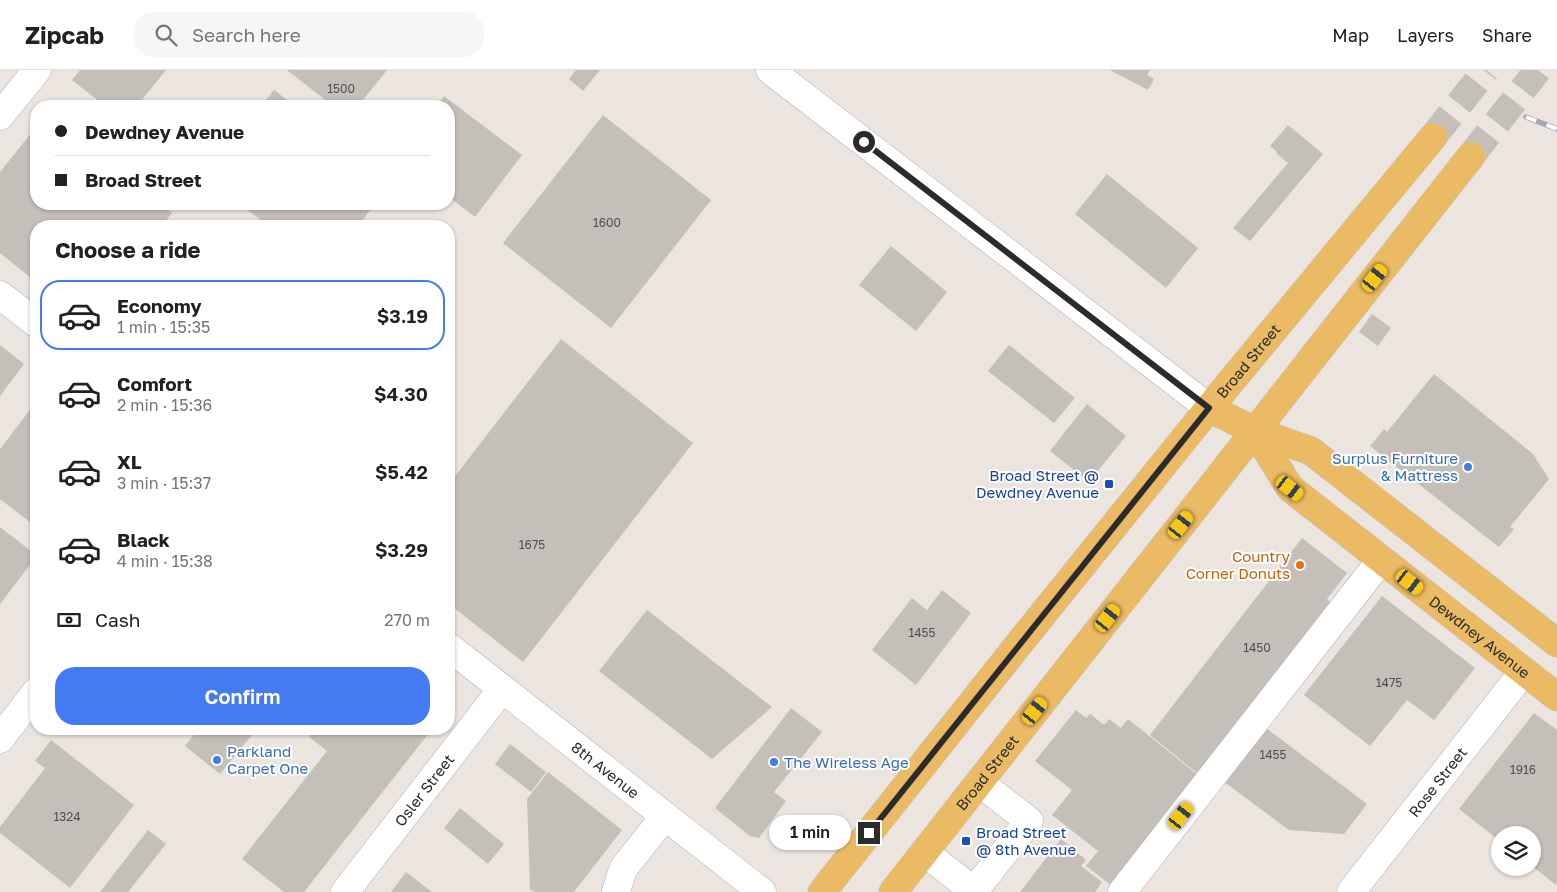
<!DOCTYPE html>
<meta charset="utf-8">
<style>
:root{--surface:#fff;--page:#f6f6f6;--text:#202124;--muted:#757577;--line:#e0e0e0;--accent:#447bf3}
body{margin:0;font-family:"Golos Text",sans-serif;background:var(--page);color:var(--text);height:100vh;display:flex;flex-direction:column;font-size:19px;white-space:nowrap}
*{box-sizing:border-box;margin:0}
p{font-size:16px;color:var(--muted)}
.icon{flex:none;width:28px;height:28px;fill:none;stroke:currentColor;stroke-width:2;stroke-linecap:round;stroke-linejoin:round}
.map{position:relative;flex:1;overflow:hidden}
.side{position:absolute;left:30px;top:150px;width:425px;height:515px;display:flex;flex-direction:column;background:var(--surface);border-radius:20px;box-shadow:0 1px 4px #0004}
.side>*{flex:none}
.guide{position:absolute;left:30px;top:30px;width:425px;height:110px;border-radius:20px;box-shadow:0 1px 4px #0004;display:grid;align-content:center;height:110px;padding:0 25px;background:var(--surface)}
.tools{position:absolute;left:1491px;top:756px;display:grid;gap:10px}
.tools a{display:grid;place-items:center;width:50px;height:50px;border-radius:50%;background:var(--surface);box-shadow:0 1px 4px #0004;font-size:25px}
.end{position:absolute;width:22px;height:22px;margin:-11px;border:6px solid #2b2b2b;background:#fff;box-shadow:0 0 0 2px #fff}
.from{border-radius:50%}
.bubble{position:absolute;height:35px;border-radius:18px;background:var(--surface);box-shadow:0 1px 4px #0004;font-size:16px;font-weight:600;line-height:35px;text-align:center}
.car{position:absolute;width:15px;height:30px;margin:-15px -8px;border-radius:6px;box-shadow:0 0 4px 1px #0007;background:linear-gradient(#f5c518 24%,#345 0 40%,#f5c518 0 76%,#345 0 86%,#f5c518 0)}
.guide b{display:flex;align-items:center;gap:18px;height:48px;font-size:19px}
.guide b+b{border-top:1px solid var(--line)}
.guide i{width:12px;height:12px;background:var(--text)}
ul{padding:0;list-style:none}
li{display:flex;align-items:center;gap:15px;height:70px;margin:0 10px 8px;padding:0 15px;border:2px solid transparent;border-radius:20px}
li div{flex:1}
li b{display:block;font-size:19px}
li em{font-style:normal;font-weight:600}
li.active{border-color:var(--accent)}
li>.icon{width:45px;height:45px;stroke-width:1.5}
h2{padding:0 25px;font-size:22px;line-height:60px}
.pay{display:flex;align-items:center;gap:12px;height:55px;padding:0 25px;font-size:19px}
.pay p{margin-inline-start:auto}
.button{display:flex;gap:10px;margin-top:auto;padding:10px 25px}
.button a{flex:1;height:58px;border-radius:20px;background:var(--accent);color:#fff;font-size:20px;font-weight:600;line-height:58px;text-align:center}
header{display:flex;align-items:center;gap:30px;box-sizing:border-box;height:70px;padding:0 25px;background:var(--surface);border-bottom:1px solid var(--line)}
header strong{font-size:24px}
nav{display:flex;gap:28px;margin-inline-start:auto;font-size:18px}
.search{width:350px;height:45px;background:var(--page);display:flex;align-items:center;gap:12px;box-sizing:border-box;padding:0 18px;border-radius:20px;color:var(--muted);font-size:19px}
.map>svg:first-child{display:block}
.building{fill:#c5bfb9}
.lines{fill:none;stroke-linecap:round;stroke-linejoin:round}
.major-tunnel{stroke:#c5bfba;stroke-width:28;stroke-dasharray:28 14;stroke-linecap:butt}
.minor-casing{stroke:#aeb2bb;stroke-width:29}
.major-casing{stroke:#c4c4c4;stroke-width:29}
.minor{stroke:#fff;stroke-width:28}
.major{stroke:#ebba64;stroke-width:28}
.rail-casing{stroke:#a1a6b4;stroke-width:5.5}
.rail{stroke:#fff;stroke-width:4;stroke-dasharray:11;stroke-linecap:butt}
.route{stroke:#2b2b2b;stroke-width:6}
.shop-dot{fill:#3f7fe0;stroke:#fff;stroke-width:2}
.transit-dot{fill:#1a4fb4;stroke:#fff;stroke-width:2}
.food-dot{fill:#e8710a;stroke:#fff;stroke-width:2}
.labels{text-anchor:middle;dominant-baseline:central;stroke-width:4;stroke-linejoin:round;paint-order:stroke}
.number-label{font-size:12px;fill:#52504e}
.street-label{font-size:15px;fill:#2b2b2b;stroke:#fff}
.shop-label{font-size:15px;fill:#366cbe;stroke:#fff;text-anchor:start}
.transit-label{font-size:15px;fill:#164399;stroke:#fff;text-anchor:end}
.food-label{font-size:15px;fill:#c56008;stroke:#fff;text-anchor:end}
</style>
<header>
<strong>Zipcab</strong>
<div class="search"><svg class="icon" aria-label="search" viewBox="0 0 24 24"><circle cx="10" cy="10" r="6"/><path d="M15 15l6 6"/></svg>Search here</div>
<nav><a>Map</a><a>Layers</a><a>Share</a></nav>
</header>
<div class="map">
<svg width="1557" height="822" viewBox="0 0 1557 822">
<rect width="100%" height="100%" fill="#ece4de"/>
<g class="building">
<path d="M80 0H166L137 36H105L72 10Z"/>
<path d="M287 0H387L358 36H333Z"/>
<path d="M576 0H600L583 21 569 9Z"/>
<path d="M1110 0H1150L1147 5 1154 9 1148 20Z"/>
<path d="M274 20 295 36H261Z"/>
<path d="M444 26 522 85 475 147 449 127V36H437Z"/>
<path d="M603 45 711 130 611 258 503 173Z"/>
<path d="M1288 55 1323 84 1250 171 1233 158 1288 93 1276 83 1277 82 1270 76Z"/>
<path d="M36 57V134H160L172 143 162 156H36V212L0 183V102Z"/>
<path d="M1107 104 1198 178 1166 218 1075 144Z"/>
<path d="M239 134H375L358 156H269Z"/>
<path d="M891 176 947 222 916 261 859 215Z"/>
<path d="M1372 244 1391 258 1378 276 1359 262Z"/>
<path d="M561 269 693 373 523 592 449 534V414Z"/>
<path d="M0 275 24 294 0 326Z"/>
<path d="M1009 275 1075 328 1054 353 988 301Z"/>
<path d="M1434 304 1533 384 1549 409 1510 457 1514 459 1499 477 1370 376 1384 359 1387 362Z"/>
<path d="M36 332V447L31 453 0 429V379Z"/>
<path d="M1087 334 1126 366 1089 412 1050 381Z"/>
<path d="M0 457 36 485V487L0 534Z"/>
<path d="M1302 468 1347 503 1327 529 1331 533 1202 707 1150 665Z"/>
<path d="M942 520 971 543 916 615 872 580 912 528 927 540Z"/>
<path d="M1382 526 1475 598 1434 650 1407 630 1370 676 1304 625Z"/>
<path d="M647 540 772 637 712 689 599 601Z"/>
<path d="M449 625 455 630 449 638Z"/>
<path d="M791 638 822 662 774 722 786 731 759 768 750 766 715 738Z"/>
<path d="M1076 640 1086 648 1090 644 1104 655 1109 649 1121 658 1128 649 1198 705 1111 815 1086 796 1098 781 1052 745 1072 720 1035 691Z"/>
<path d="M1534 643 1557 660V813L1556 815 1532 796V765H1500V771L1459 739Z"/>
<path d="M1266 658 1367 734 1344 764 1289 760 1223 711Z"/>
<path d="M190 659H257L220 704 185 676 195 663Z"/>
<path d="M316 659H432L304 822H284L242 789 327 681 309 667Z"/>
<path d="M51 670 134 735 70 818 0 763V757L45 698 35 691Z"/>
<path d="M510 674 546 702 531 722 495 694Z"/>
<path d="M548 702 622 760 574 822H535L530 819 527 729Z"/>
<path d="M460 738 504 774 488 794 444 758Z"/>
<path d="M148 760 166 774 128 822H100Z"/>
<path d="M1061 769 1086 790 1081 796 1102 812 1095 822H1020Z"/>
<path d="M406 802 432 822H391Z"/>
</g>
<g class="lines">
<g class="major-tunnel">
<path d="M1433 67 1486 0"/>
<path d="M1471 86 1538 0"/>
</g>
<g class="minor-casing">
<g id="minor">
<path d="M770 0 1209 338"/>
<path d="M0 46 37 0"/>
<path d="M0 225 36 253"/>
<path id="s1" d="M449 577 762 822"/>
<path d="M0 669 36 622"/>
<path d="M924 782 974 821 1029 751 979 712"/>
<path id="s2" d="M345 822 502 619"/>
<path d="M616 822 623 799 665 746"/>
<path d="M1122 822 1381 490"/>
<path id="s3" d="M1351 822 1524 601"/>
</g>
</g>
<g class="major-casing">
<g id="major">
<path d="M1209 338 1255 361 1311 381 1557 573"/>
<path id="s4" d="M1255 361 1290 418 1557 627"/>
<path id="s5" d="M822 822 1022 570 1209 338 1433 67"/>
<path id="s6" d="M893 822 1471 86"/>
</g>
</g>
<use href="#minor" class="minor"/>
<use href="#major" class="major"/>
<g class="rail-casing">
<path id="rail" d="M1526 47 1557 59"/>
</g>
<use href="#rail" class="rail"/>
</g>
<g class="lines">
<path class="route" d="M864 72 1209 338 869 763"/>
</g>
<g class="shop-dot">
<circle cx="1468" cy="397" r="5"/>
<circle cx="217" cy="690" r="5"/>
<circle cx="774" cy="692" r="5"/>
</g>
<g class="transit-dot">
<rect x="1104" y="409" width="10" height="10" rx="2.5"/>
<rect x="961" y="766" width="10" height="10" rx="2.5"/>
</g>
<circle class="food-dot" cx="1300" cy="495" r="5"/>
<g class="labels">
<g class="number-label">
<text x="341" y="18">1500</text>
<text x="607" y="152">1600</text>
<text x="532" y="474">1675</text>
<text x="922" y="562">1455</text>
<text x="1257" y="577">1450</text>
<text x="1389" y="612">1475</text>
<text x="1273" y="684">1455</text>
<text x="1523" y="699">1916</text>
<text x="67" y="746">1324</text>
</g>
<g class="street-label">
<text stroke="none"><textPath href="#s5" startOffset="681">Broad Street</textPath></text>
<text stroke="none"><textPath href="#s4" startOffset="308">Dewdney Avenue</textPath></text>
<text stroke="none"><textPath href="#s1" startOffset="199">8th Avenue</textPath></text>
<text stroke="none"><textPath href="#s6" startOffset="152">Broad Street</textPath></text>
<text stroke="none"><textPath href="#s3" startOffset="140">Rose Street</textPath></text>
<text stroke="none"><textPath href="#s2" startOffset="129">Osler Street</textPath></text>
</g>
<g class="shop-label">
<text x="1458" y="388" text-anchor="end">Surplus Furniture<tspan x="1458" dy="17">&amp; Mattress</tspan></text>
<text x="227" y="681">Parkland<tspan x="227" dy="17">Carpet One</tspan></text>
<text x="784" y="692">The Wireless Age</text>
</g>
<g class="transit-label">
<text x="1099" y="405">Broad Street @<tspan x="1099" dy="17">Dewdney Avenue</tspan></text>
<text x="976" y="762" text-anchor="start">Broad Street<tspan x="976" dy="17">@ 8th Avenue</tspan></text>
</g>
<g class="food-label">
<text x="1290" y="486">Country<tspan x="1290" dy="17">Corner Donuts</tspan></text>
</g>
</g>
</svg>
<div class="tools">
<a><svg class="icon" aria-label="layers" viewBox="0 0 24 24"><path d="M12 4l9 5-9 5-9-5zM3 14l9 5 9-5"/></svg></a>
</div>
<i class="end from" style="left:864px;top:72px"></i>
<i class="end" style="left:869px;top:763px"></i>
<div class="bubble" style="left:769px;top:745px;width:82px">1 min</div>
<i class="car" style="left:1375px;top:208px;rotate:38deg"></i>
<i class="car" style="left:1290px;top:418px;rotate:128deg"></i>
<i class="car" style="left:1181px;top:455px;rotate:38deg"></i>
<i class="car" style="left:1410px;top:512px;rotate:128deg"></i>
<i class="car" style="left:1108px;top:548px;rotate:38deg"></i>
<i class="car" style="left:1035px;top:641px;rotate:38deg"></i>
<i class="car" style="left:1181px;top:746px;rotate:38deg"></i>
<div class="guide">
<b><i class="from"></i>Dewdney Avenue</b>
<b><i></i>Broad Street</b>
</div>
<section class="side">
<h2>Choose a ride</h2>
<ul>
<li class="active"><svg class="icon" aria-label="car" viewBox="0 0 24 24"><path d="M5 17H2v-5l4-1 3-4h7l3 4 3 1v5h-3M9 17h6M6 11h13"/><circle cx="7" cy="17" r="2"/><circle cx="17" cy="17" r="2"/></svg><div><b>Economy</b><p>1 min · 15:35</p></div><em>$3.19</em></li>
<li><svg class="icon" aria-label="car" viewBox="0 0 24 24"><path d="M5 17H2v-5l4-1 3-4h7l3 4 3 1v5h-3M9 17h6M6 11h13"/><circle cx="7" cy="17" r="2"/><circle cx="17" cy="17" r="2"/></svg><div><b>Comfort</b><p>2 min · 15:36</p></div><em>$4.30</em></li>
<li><svg class="icon" aria-label="car" viewBox="0 0 24 24"><path d="M5 17H2v-5l4-1 3-4h7l3 4 3 1v5h-3M9 17h6M6 11h13"/><circle cx="7" cy="17" r="2"/><circle cx="17" cy="17" r="2"/></svg><div><b>XL</b><p>3 min · 15:37</p></div><em>$5.42</em></li>
<li><svg class="icon" aria-label="car" viewBox="0 0 24 24"><path d="M5 17H2v-5l4-1 3-4h7l3 4 3 1v5h-3M9 17h6M6 11h13"/><circle cx="7" cy="17" r="2"/><circle cx="17" cy="17" r="2"/></svg><div><b>Black</b><p>4 min · 15:38</p></div><em>$3.29</em></li>
</ul>
<div class="pay"><svg class="icon" aria-label="cash" viewBox="0 0 24 24"><path d="M3 7h18v10H3z"/><circle cx="12" cy="12" r="2"/></svg>Cash<p>270 m</p></div>
<div class="button"><a>Confirm</a></div>
</section>
</div>
